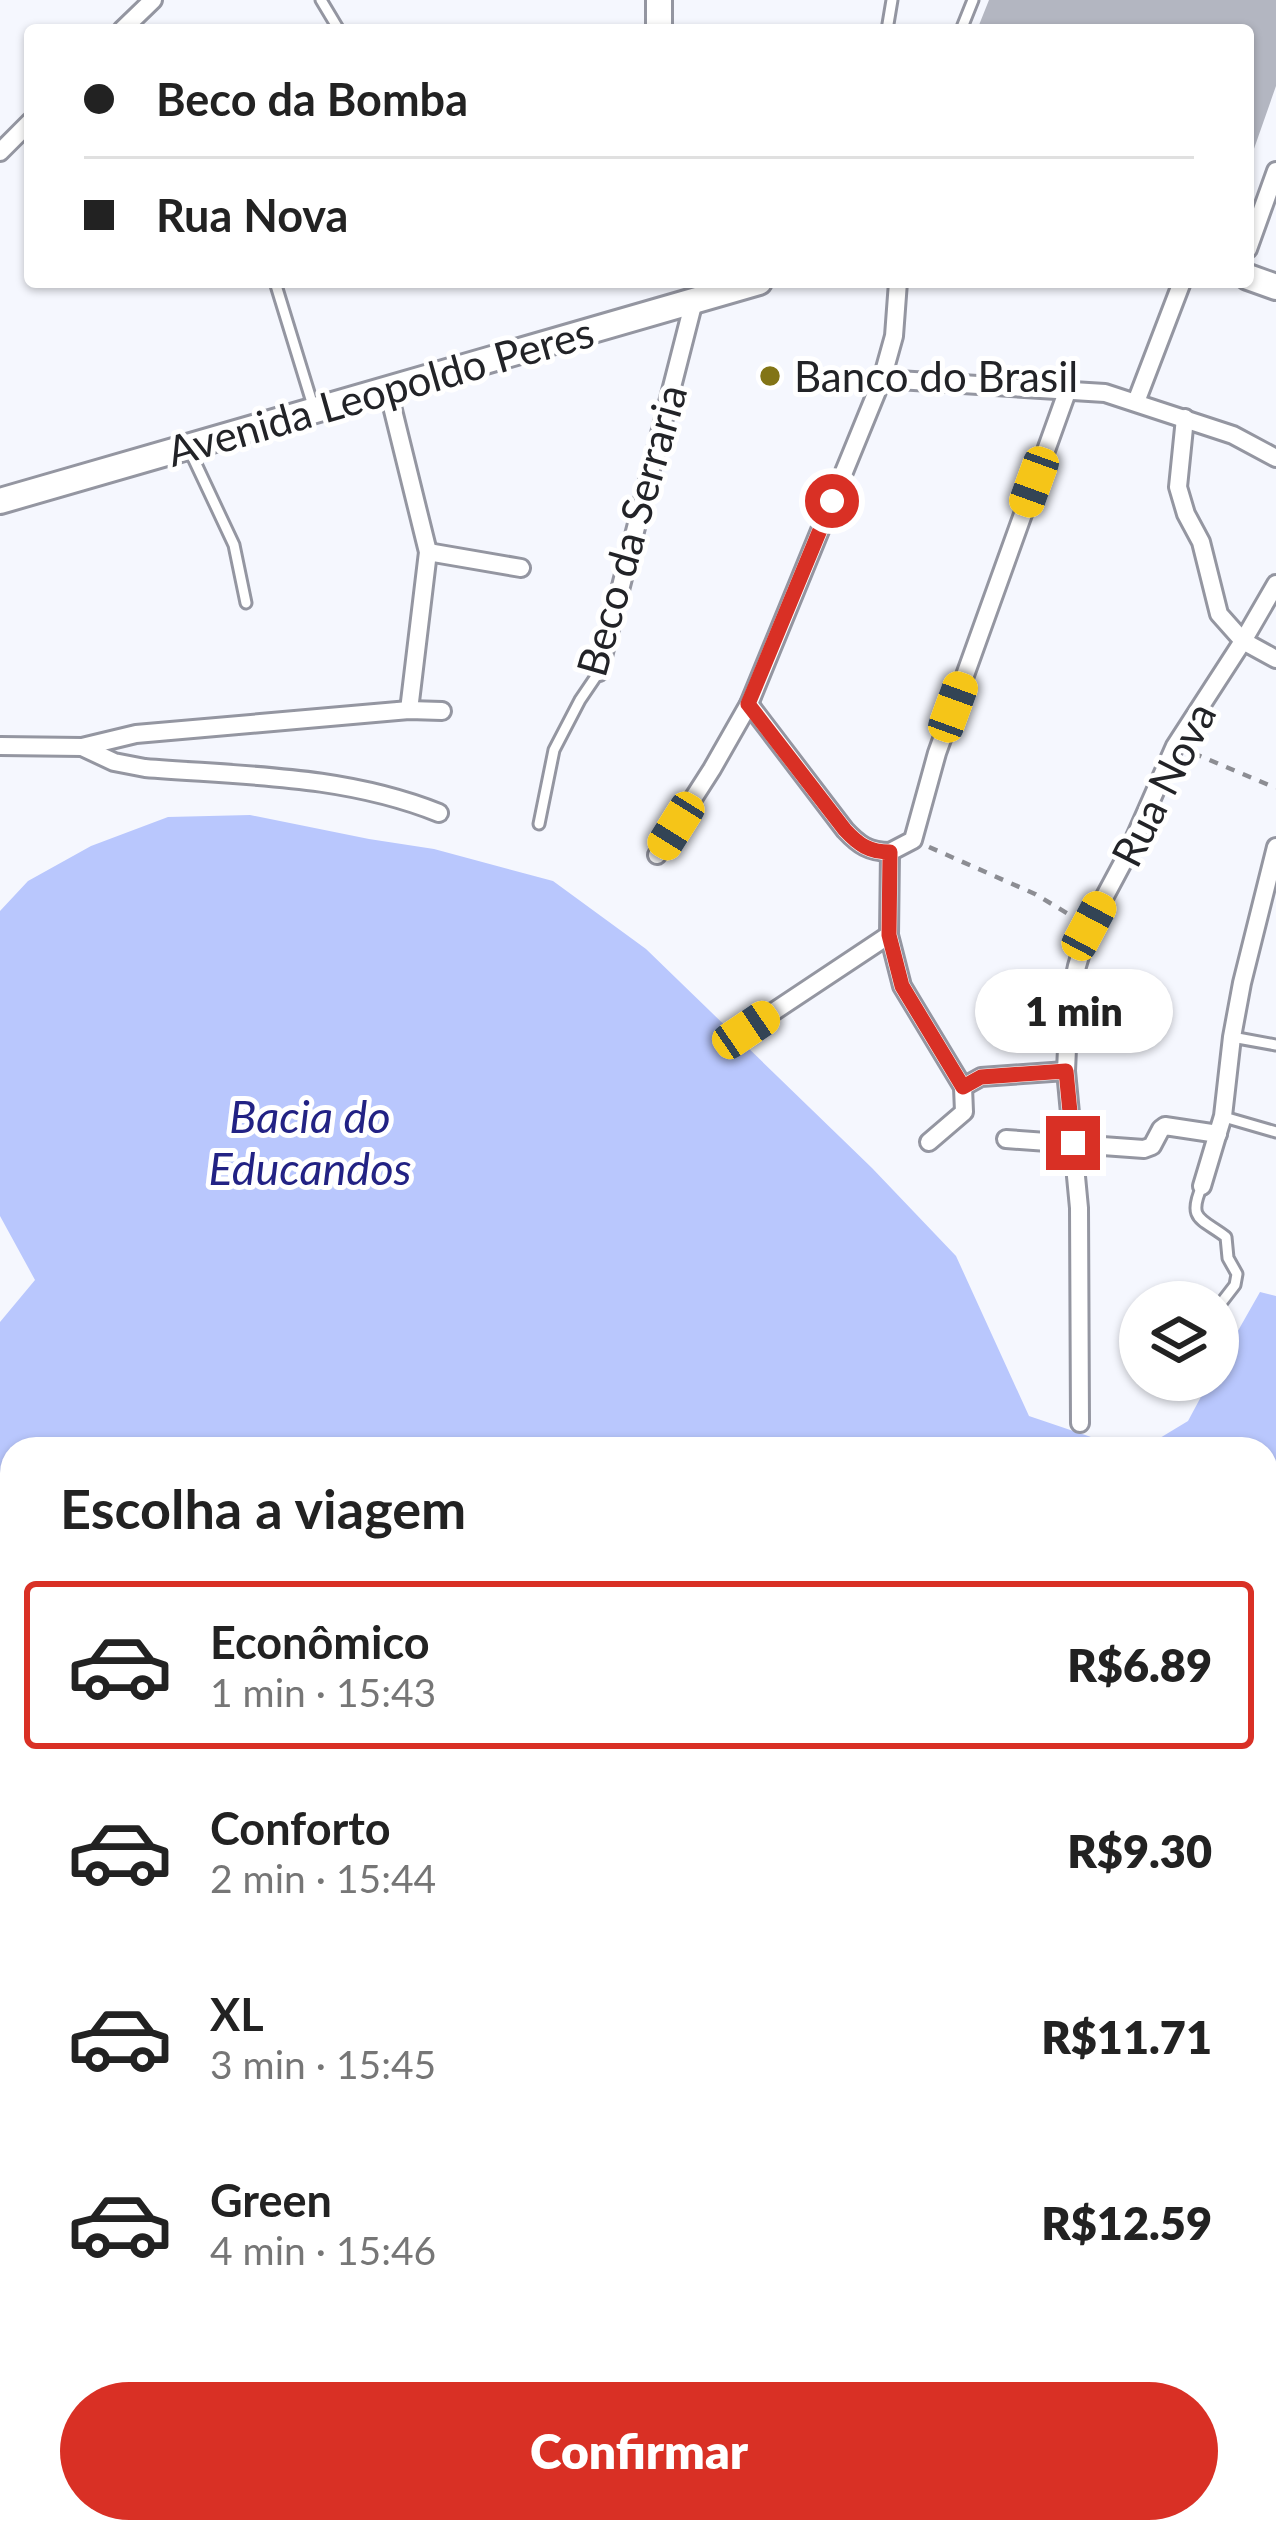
<!DOCTYPE html>
<html lang="pt">
<meta charset="utf-8">
<style>
:root{--surface:#fff;--page:#f6f6f6;--text:#222;--muted:#767676;--line:#e0e0e0;--accent:#d93025}
body{margin:0;font-family:Lato,sans-serif;background:var(--page);color:var(--text);height:100vh;display:flex;flex-direction:column;font-size:45px;white-space:nowrap}
*{box-sizing:border-box;margin:0}
p{font-size:39px;color:var(--muted)}
.icon{flex:none;width:66px;height:66px;fill:none;stroke:currentColor;stroke-width:2;stroke-linecap:round;stroke-linejoin:round}
.map{position:relative;flex:1;overflow:hidden}
.panel{position:absolute;left:0px;top:1437px;width:1278px;height:1107px;display:flex;flex-direction:column;background:var(--surface);border-radius:36px 36px 0 0;box-shadow:0 3px 9px #0004}
.panel>*{flex:none}
.top-card{position:absolute;left:24px;top:24px;width:1230px;height:264px;border-radius:12px;box-shadow:0 3px 9px #0004;display:grid;align-content:center;height:264px;padding:0 60px;background:var(--surface)}
.buttons{position:absolute;left:1119px;top:1281px;display:grid;gap:24px}
.buttons a{display:grid;place-items:center;width:120px;height:120px;border-radius:50%;background:var(--surface);box-shadow:0 3px 9px #0004;font-size:60px}
.end{position:absolute;width:54px;height:54px;margin:-27px;border:15px solid #d93025;background:#fff;box-shadow:0 0 0 6px #fff}
.from{border-radius:50%}
.bubble{position:absolute;height:84px;border-radius:42px;background:var(--surface);box-shadow:0 3px 9px #0004;font-size:39px;font-weight:800;line-height:84px;text-align:center}
.car{position:absolute;width:36px;height:72px;margin:-36px -18px;border-radius:15px;box-shadow:0 0 9px 3px #0007;background:linear-gradient(#f5c518 24%,#345 0 40%,#f5c518 0 76%,#345 0 86%,#f5c518 0)}
.top-card b{display:flex;align-items:center;gap:42px;height:114px;font-size:45px}
.top-card b+b{border-top:3px solid var(--line)}
.top-card i{width:30px;height:30px;background:var(--text)}
ul{padding:0;list-style:none}
li{display:flex;align-items:center;gap:36px;height:168px;margin:0 24px 18px;padding:0 36px;border:6px solid transparent;border-radius:12px}
li div{flex:1}
li b{display:block;font-size:45px}
li em{font-style:normal;font-weight:800}
li.active{border-color:var(--accent)}
li>.icon{width:108px;height:108px;stroke-width:1.5}
h2{padding:0 60px;font-size:54px;line-height:144px}
.action{display:flex;gap:24px;margin-top:auto;padding:24px 60px}
.action a{flex:1;height:138px;border-radius:72px;background:var(--accent);color:#fff;font-size:48px;font-weight:800;line-height:138px;text-align:center}
.map>svg:first-child{display:block}
.water{fill:#b9c7fd}
.building{fill:#b3b6c1}
.lines{fill:none;stroke-linecap:round;stroke-linejoin:round}
.lane-casing{stroke:#9496a1;stroke-width:15}
.street-casing{stroke:#9496a1;stroke-width:22}
.secondary-casing{stroke:#9496a1;stroke-width:30}
.path{stroke:#8c8d93;stroke-width:4.5;stroke-dasharray:9 9;stroke-linecap:butt}
.lane{stroke:#fff;stroke-width:9}
.street{stroke:#fff;stroke-width:16}
.secondary{stroke:#fff;stroke-width:24}
.route{stroke:#d93025;stroke-width:15}
.poi-dot{fill:#827416;stroke:#fff;stroke-width:4.5}
.labels{text-anchor:middle;dominant-baseline:central;stroke-width:10;stroke-linejoin:round;paint-order:stroke}
.poi-label{font-size:42px;fill:#222327;stroke:#fff;text-anchor:start}
.street-label{font-size:42px;fill:#222327;stroke:#fff}
.water-label{font-size:45px;font-style:italic;fill:#222284;stroke:#fff}
</style>
<div class="map">
<svg width="1276" height="2542" viewBox="0 0 1276 2542">
<rect width="100%" height="100%" fill="#f5f7fe"/>
<g class="water">
<path d="M250 815 369 839 434 849 553 881 646 949 872 1168 956 1256 1029 1416 1091 1437 1145 1447 1188 1421 1210 1380H1218V1366L1260 1292 1276 1296V1592L1266 1600V1449H12V1780L0 1779V1322L35 1280 0 1216V911L28 881 91 846 168 817Z"/>
<path d="M1266 1820 1276 1823V1981L1266 2000Z"/>
<path d="M607 2532H941L940 2542H608Z"/>
</g>
<g class="building">
<path d="M989 0H1276V86L1249 163 1248 30H977Z"/>
<path d="M12 2023V2298L0 2302V2027Z"/>
<path d="M43 2532H449L447 2542H50L45 2541Z"/>
</g>
<g class="lines">
<g class="lane-casing">
<g id="lane">
<path d="M321 0 339 30"/>
<path d="M887 30 892 0"/>
<path d="M961 30 973 0"/>
<path d="M275 282 314 409"/>
<path d="M188 447 234 545 246 603"/>
<path d="M539 824 554 750 580 700 599 672"/>
<path d="M1232 1037 1276 1045"/>
<path d="M1224 1117 1276 1132"/>
<path d="M1202 1186C1187 1220 1201 1218 1226 1237L1228 1258 1237 1274 1235 1285 1218 1307"/>
<path d="M1218 1325V1339"/>
<path d="M1165 1380 1175 1387 1184 1386 1191 1380"/>
</g>
</g>
<g class="street-casing">
<g id="street">
<path d="M122 30 153 0"/>
<path d="M0 152 30 122"/>
<path d="M1248 249 1276 171"/>
<path d="M882 379 1105 393 1233 435 1276 458"/>
<path d="M388 390 428 552 409 710"/>
<path d="M1136 402 1182 282"/>
<path d="M1185 418 1178 487 1186 514 1201 542 1219 614 1243 641 1276 659"/>
<path d="M428 552 521 568"/>
<path d="M599 672 694 301"/>
<path d="M749 704 845 830C859 845 869 852 890 852"/>
<path d="M0 746 82 747 136 734 409 710 442 711"/>
<path d="M82 747 114 762 145 768C245 776 344 775 439 813"/>
<path d="M657 855 712 769 749 704 882 379 894 336 898 282"/>
<path d="M746 1030 889 935"/>
<path d="M963 1087 981 1077 1066 1071"/>
<path d="M1006 1139 1144 1149 1152 1146 1161 1129 1165 1126 1218 1134"/>
<path d="M929 1142 964 1112 963 1087 902 986 889 935 890 852 913 840 937 753 1067 392"/>
<path d="M1202 1186 1223 1116 1232 1037 1242 983 1276 847"/>
<path d="M1080 1423 1079 1208 1066 1071 1069 1004 1077 966 1089 926 1128 853 1175 746 1243 641 1276 584"/>
<path d="M1266 2129 1276 2136"/>
<path d="M1266 2519 1276 2520"/>
</g>
</g>
<g class="secondary-casing">
<g id="secondary">
<path d="M659 30V0"/>
<path d="M1248 277 1276 287"/>
<path d="M0 501 759 282"/>
</g>
</g>
<g class="path">
<path d="M1193 753 1276 788"/>
<path d="M929 847 1035 894 1075 918"/>
</g>
<use href="#lane" class="lane"/>
<use href="#street" class="street"/>
<use href="#secondary" class="secondary"/>
</g>
<g class="lines">
<path class="route" d="M832 501 748 704 845 830C859 845 869 852 890 852L889 935 902 986 963 1087 981 1077 1066 1071 1073 1143"/>
</g>
<circle class="poi-dot" cx="770" cy="376" r="12"/>
<g class="labels">
<g class="poi-label">
<text x="794" y="376">Banco do Brasil</text>
</g>
<g class="street-label">
<text transform="translate(380 391) rotate(-16)">Avenida Leopoldo Peres</text>
<text transform="translate(631 530) rotate(-74)">Beco da Serraria</text>
<text transform="translate(1163 784) rotate(-63)">Rua Nova</text>
</g>
<g class="water-label">
<text x="310" y="1116">Bacia do<tspan x="310" dy="52">Educandos</tspan></text>
</g>
</g>
</svg>
<div class="buttons">
<a><svg class="icon" aria-label="layers" viewBox="0 0 24 24"><path d="M12 4l9 5-9 5-9-5zM3 14l9 5 9-5"/></svg></a>
</div>
<i class="end from" style="left:832px;top:501px"></i>
<i class="end" style="left:1073px;top:1143px"></i>
<div class="bubble" style="left:975px;top:969px;width:198px">1 min</div>
<i class="car" style="left:1034px;top:482px;rotate:200deg"></i>
<i class="car" style="left:953px;top:707px;rotate:20deg"></i>
<i class="car" style="left:676px;top:826px;rotate:212deg"></i>
<i class="car" style="left:1089px;top:926px;rotate:28deg"></i>
<i class="car" style="left:746px;top:1030px;rotate:56deg"></i>
<div class="top-card">
<b><i class="from"></i>Beco da Bomba</b>
<b><i></i>Rua Nova</b>
</div>
<section class="panel">
<h2>Escolha a viagem</h2>
<ul>
<li class="active"><svg class="icon" aria-label="car" viewBox="0 0 24 24"><path d="M5 17H2v-5l4-1 3-4h7l3 4 3 1v5h-3M9 17h6M6 11h13"/><circle cx="7" cy="17" r="2"/><circle cx="17" cy="17" r="2"/></svg><div><b>Econômico</b><p>1 min · 15:43</p></div><em>R$6.89</em></li>
<li><svg class="icon" aria-label="car" viewBox="0 0 24 24"><path d="M5 17H2v-5l4-1 3-4h7l3 4 3 1v5h-3M9 17h6M6 11h13"/><circle cx="7" cy="17" r="2"/><circle cx="17" cy="17" r="2"/></svg><div><b>Conforto</b><p>2 min · 15:44</p></div><em>R$9.30</em></li>
<li><svg class="icon" aria-label="car" viewBox="0 0 24 24"><path d="M5 17H2v-5l4-1 3-4h7l3 4 3 1v5h-3M9 17h6M6 11h13"/><circle cx="7" cy="17" r="2"/><circle cx="17" cy="17" r="2"/></svg><div><b>XL</b><p>3 min · 15:45</p></div><em>R$11.71</em></li>
<li><svg class="icon" aria-label="car" viewBox="0 0 24 24"><path d="M5 17H2v-5l4-1 3-4h7l3 4 3 1v5h-3M9 17h6M6 11h13"/><circle cx="7" cy="17" r="2"/><circle cx="17" cy="17" r="2"/></svg><div><b>Green</b><p>4 min · 15:46</p></div><em>R$12.59</em></li>
</ul>
<div class="action"><a>Confirmar</a></div>
</section>
</div>
